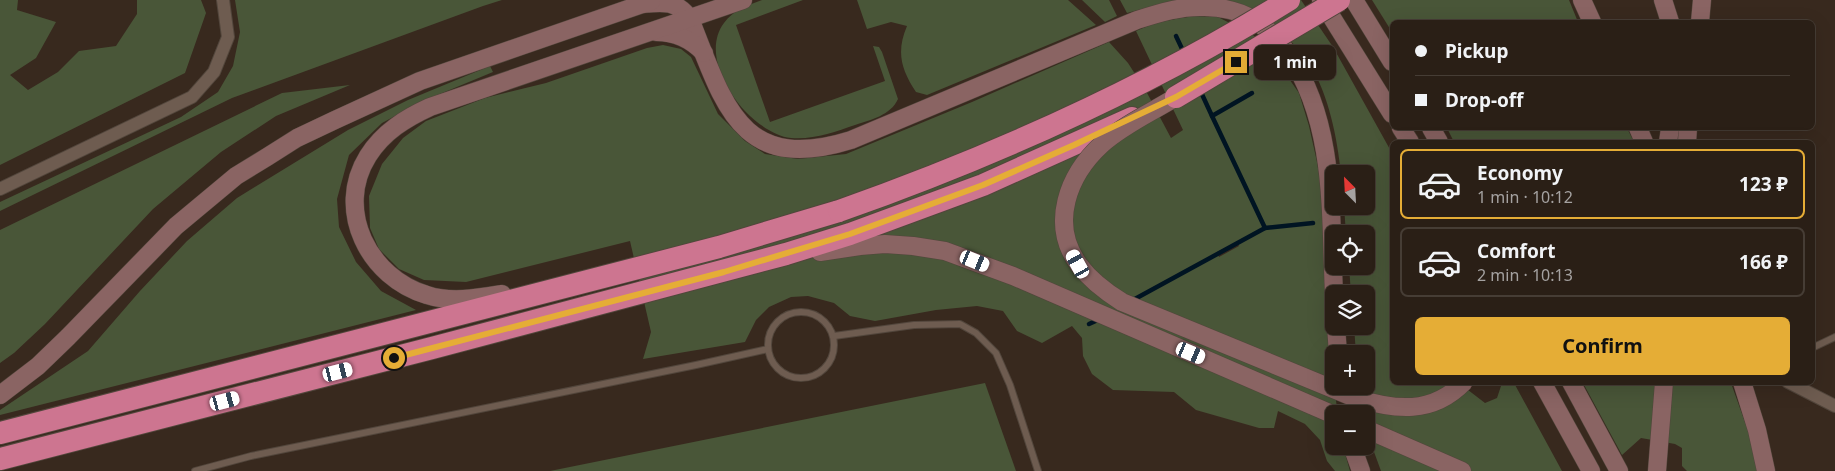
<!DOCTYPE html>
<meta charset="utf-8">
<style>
:root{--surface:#2a1f16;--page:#32271f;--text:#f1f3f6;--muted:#a5a2a1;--line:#463d35;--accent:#e5ad36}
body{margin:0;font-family:"Noto Sans",sans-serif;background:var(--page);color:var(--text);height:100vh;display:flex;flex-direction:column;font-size:19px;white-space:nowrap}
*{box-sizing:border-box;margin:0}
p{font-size:16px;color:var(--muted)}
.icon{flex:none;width:28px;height:28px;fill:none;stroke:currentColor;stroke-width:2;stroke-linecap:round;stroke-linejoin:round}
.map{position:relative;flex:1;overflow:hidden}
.drawer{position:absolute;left:1390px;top:140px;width:425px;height:245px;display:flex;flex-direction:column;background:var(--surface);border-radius:8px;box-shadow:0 5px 20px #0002,0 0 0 1px var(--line)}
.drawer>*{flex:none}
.hud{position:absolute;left:1390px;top:20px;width:425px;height:110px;border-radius:8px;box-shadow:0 5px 20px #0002,0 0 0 1px var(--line);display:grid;align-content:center;height:110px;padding:0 25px;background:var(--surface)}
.needle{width:32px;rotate:336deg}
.fabs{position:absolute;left:1325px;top:165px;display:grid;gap:10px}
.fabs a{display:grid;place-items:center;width:50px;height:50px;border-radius:8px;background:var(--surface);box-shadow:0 5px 20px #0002,0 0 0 1px var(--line);font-size:25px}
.end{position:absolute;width:22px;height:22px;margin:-11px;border:6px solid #e5ad36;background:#111;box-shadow:0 0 0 2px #111}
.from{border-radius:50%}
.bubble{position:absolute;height:35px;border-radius:8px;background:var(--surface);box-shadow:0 5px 20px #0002,0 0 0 1px var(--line);font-size:16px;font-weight:700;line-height:35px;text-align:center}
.car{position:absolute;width:15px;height:30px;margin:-15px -8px;border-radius:6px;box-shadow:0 0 4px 1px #0007;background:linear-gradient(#fff 24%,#345 0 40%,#fff 0 76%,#345 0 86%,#fff 0)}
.hud b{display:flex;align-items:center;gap:18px;height:48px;font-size:19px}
.hud b+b{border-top:1px solid var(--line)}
.hud i{width:12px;height:12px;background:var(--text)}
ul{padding:9px 0 0;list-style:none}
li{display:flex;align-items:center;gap:15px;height:70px;margin:0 10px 8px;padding:0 15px;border:2px solid var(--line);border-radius:8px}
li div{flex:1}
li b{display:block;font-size:19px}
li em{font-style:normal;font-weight:700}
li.current{border-color:var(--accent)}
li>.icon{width:45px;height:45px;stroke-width:1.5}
.primary-button{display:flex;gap:10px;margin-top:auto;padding:10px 25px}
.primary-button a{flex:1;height:58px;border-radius:8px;background:var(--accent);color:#111;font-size:20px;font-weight:700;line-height:58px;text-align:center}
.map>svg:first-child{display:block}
.green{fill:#495638;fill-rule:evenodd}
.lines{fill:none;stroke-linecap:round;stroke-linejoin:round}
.stream{stroke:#001422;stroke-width:4.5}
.lane-casing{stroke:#52463c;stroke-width:8}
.street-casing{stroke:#52463c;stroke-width:14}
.secondary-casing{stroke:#52463c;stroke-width:19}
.highway-casing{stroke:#52463c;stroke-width:24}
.lane{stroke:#6e5c50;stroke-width:6}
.street{stroke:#6e5c50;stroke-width:12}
.secondary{stroke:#8a6463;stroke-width:18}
.highway{stroke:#cd7590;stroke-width:22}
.secondary-bridge-casing{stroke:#52463c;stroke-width:19;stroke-linecap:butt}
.highway-bridge-casing{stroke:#52463c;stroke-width:24;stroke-linecap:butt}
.secondary-bridge{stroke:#8a6463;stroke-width:18}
.highway-bridge{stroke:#cd7590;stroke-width:22}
.route{stroke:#e5ad36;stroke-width:6}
</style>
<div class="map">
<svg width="1835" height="471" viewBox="0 0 1835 471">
<rect width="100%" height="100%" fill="#38291e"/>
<g class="green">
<path d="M0 0H18L17 10 56 22 36 58 10 75 28 90 58 72 79 51 116 46 137 14V0H201L206 13 185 73 0 165Z"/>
<path d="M235 0H502L483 6 232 98 0 211V202L181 117 218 92 233 66 240 32Z"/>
<path d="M762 0H803L736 25 770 122 885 81 873 46 879 47 882 52 898 99C891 115 871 120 855 125 835 132 813 140 791 138 749 133 695 61 724 23 733 10 748 5 762 0Z"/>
<path d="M857 0H1068L1096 25 927 95 916 92C901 69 896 52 907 26L891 22 867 29Z"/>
<path d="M1082 0H1109L1117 16 1105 22Z"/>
<path d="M1120 0H1176L1127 13Z"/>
<path d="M1226 0H1301L1333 47 1392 153V382L1459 383 1485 403 1497 398 1502 383H1514L1562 471H1381L1366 430V414H1362L1359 386H1366V354H1356L1354 326H1366V294H1351L1349 266H1366V234H1346L1344 206H1366V174H1341C1337 136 1329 97 1310 64 1300 47 1284 36 1269 24 1255 13 1244 4 1226 0Z"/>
<path d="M1372 0H1569L1578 22H1392V32Z"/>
<path d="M1194 16 1218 17 1253 35 1273 56 1299 93 1309 126 1317 162 1323 200 1330 361 1338 414H1334V446H1343L1350 471H1335L1327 461 1320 440 1305 424 1278 411 1274 428H1259L1196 410 1174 392 1113 390 1092 374 1083 356 1082 338 1072 326 1042 343 1017 331 1003 311 977 306 936 310 875 321 850 316 834 303 808 296 791 297 769 307 756 320 745 342 643 359 651 332 630 241 466 282 424 280 399 269 379 249 370 228 369 196 382 164 403 138 426 121 485 98 546 83 647 48 663 45 681 49 691 57 718 114 745 141 765 154 798 159 846 154 972 102 1109 42 1128 63 1146 91 1171 138 1183 130 1136 31C1155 22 1174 19 1194 16ZM1237 242 1239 246 1219 257 1217 252Z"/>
<path d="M490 66 493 72 423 101 382 123 349 155 337 199 339 227 356 262 381 291 416 310 0 415V410L88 351 140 291 187 241 237 198 348 130 408 100Z"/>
<path d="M350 85 276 116 221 152 153 209 45 324 14 353 0 363V230L282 93Z"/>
<path d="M1447 128H1627L1634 142H1454Z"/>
<path d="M985 383 1016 471H550Z"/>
<path d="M1583 383H1731L1751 439 1759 471H1687L1682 466V448L1675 444 1641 438 1622 455Z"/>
</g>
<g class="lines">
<g class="stream">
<path d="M1176 36 1184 53"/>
<path d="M1200 90 1212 116"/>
<path d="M1252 93 1212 116 1265 228"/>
<path d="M1133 300 1265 228 1313 223"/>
<path d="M1089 324 1100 319"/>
</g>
<g class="lane-casing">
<g id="lane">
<circle cx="801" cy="345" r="33"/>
<path d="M834 336 914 325 960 324 976 333 996 353 1010 385 1038 471"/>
<path d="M1812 348 1835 337"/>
<path d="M195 471 251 456 696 365 768 349"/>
</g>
</g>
<g class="street-casing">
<g id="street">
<path d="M0 189 192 97 214 72 228 37 223 0"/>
<path d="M1788 382 1835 406"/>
</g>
</g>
<g class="secondary-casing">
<g id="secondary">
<path d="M1321 0 1392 114"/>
<path d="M1354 0 1392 62"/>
<path d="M1582 0 1592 22"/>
<path d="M1663 0 1670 22"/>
<path d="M642 4C663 2 677 0 690 19 724 103 739 175 851 140L1137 20C1159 13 1181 6 1204 7 1242 7 1268 24 1289 55 1336 124 1330 214 1334 294"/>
<path d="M1700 22 1702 0"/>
<path d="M656 32C675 32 692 40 704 53"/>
<path d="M1401 128 1410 142"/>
<path d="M1431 128 1439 142"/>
<path d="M1638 128 1644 142"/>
<path d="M1668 142 1670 128"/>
<path d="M1687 142 1688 128"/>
<path d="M820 252 860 246 885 244 913 246 945 251 1013 276 1334 415"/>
<path d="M502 294C478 298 451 303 427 295 369 278 334 210 368 156 383 132 406 118 430 107L743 0"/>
<path d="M1336 326 1338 354"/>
<path d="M1542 382 1591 471"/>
<path d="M1571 382 1619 471"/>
<path d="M1742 382 1757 430 1766 471"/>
<path d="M0 395 38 366 68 337 176 226 236 176 267 157 297 138 335 120 420 81 651 1"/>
<path d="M1366 429 1462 471"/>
<path d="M1352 446 1361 471"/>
<path d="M1657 471 1664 382"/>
</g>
</g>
<g class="highway-casing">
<g id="highway">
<path d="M0 433 719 247 839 211"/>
<path d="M0 459 432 348 786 254 850 234 983 185 1132 118"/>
</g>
</g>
<use href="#lane" class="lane"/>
<use href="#street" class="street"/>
<use href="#secondary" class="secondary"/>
<use href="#highway" class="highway"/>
<g class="secondary-bridge-casing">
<path id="secondary-bridge" d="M1176 97C1152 112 1123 125 1102 144 1068 175 1049 224 1079 265 1091 281 1106 292 1122 302L1355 398C1395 410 1432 415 1464 382"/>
</g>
<g class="highway-bridge-casing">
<g id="highway-bridge">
<path d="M1176 97 1339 0"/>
<path d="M839 211C995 156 1148 87 1289 0"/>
</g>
</g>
<use href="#secondary-bridge" class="secondary-bridge"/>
<use href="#highway-bridge" class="highway-bridge"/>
</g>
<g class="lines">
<path class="route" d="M394 358 724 272 850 234 983 185 1074 145 1176 97 1236 62"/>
</g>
</svg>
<div class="fabs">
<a><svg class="needle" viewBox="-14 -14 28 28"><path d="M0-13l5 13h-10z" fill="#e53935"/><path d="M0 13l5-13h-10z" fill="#a5a2a1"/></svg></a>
<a><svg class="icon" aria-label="locate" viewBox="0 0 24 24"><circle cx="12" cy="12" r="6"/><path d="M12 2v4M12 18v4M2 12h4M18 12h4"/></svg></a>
<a><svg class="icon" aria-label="layers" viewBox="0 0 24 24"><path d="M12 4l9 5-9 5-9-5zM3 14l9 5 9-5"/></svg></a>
<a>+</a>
<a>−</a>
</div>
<i class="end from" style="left:394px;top:358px"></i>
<i class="end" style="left:1236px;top:62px"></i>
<div class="bubble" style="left:1254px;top:45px;width:82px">1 min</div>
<i class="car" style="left:975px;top:261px;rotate:112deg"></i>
<i class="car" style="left:1078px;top:264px;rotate:331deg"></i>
<i class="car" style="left:1191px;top:353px;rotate:113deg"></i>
<i class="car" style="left:338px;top:372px;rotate:76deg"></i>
<i class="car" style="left:225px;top:401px;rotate:75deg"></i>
<div class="hud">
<b><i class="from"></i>Pickup</b>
<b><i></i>Drop-off</b>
</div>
<section class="drawer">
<ul>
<li class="current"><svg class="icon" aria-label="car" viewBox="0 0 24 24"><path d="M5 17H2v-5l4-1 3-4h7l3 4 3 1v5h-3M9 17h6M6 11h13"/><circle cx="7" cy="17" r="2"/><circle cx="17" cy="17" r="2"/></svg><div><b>Economy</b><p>1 min · 10:12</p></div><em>123 ₽</em></li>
<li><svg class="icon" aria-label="car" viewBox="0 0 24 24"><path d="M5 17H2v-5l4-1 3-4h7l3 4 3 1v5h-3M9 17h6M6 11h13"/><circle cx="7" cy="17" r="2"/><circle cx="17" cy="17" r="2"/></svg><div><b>Comfort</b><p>2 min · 10:13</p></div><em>166 ₽</em></li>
</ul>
<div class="primary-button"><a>Confirm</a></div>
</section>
</div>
